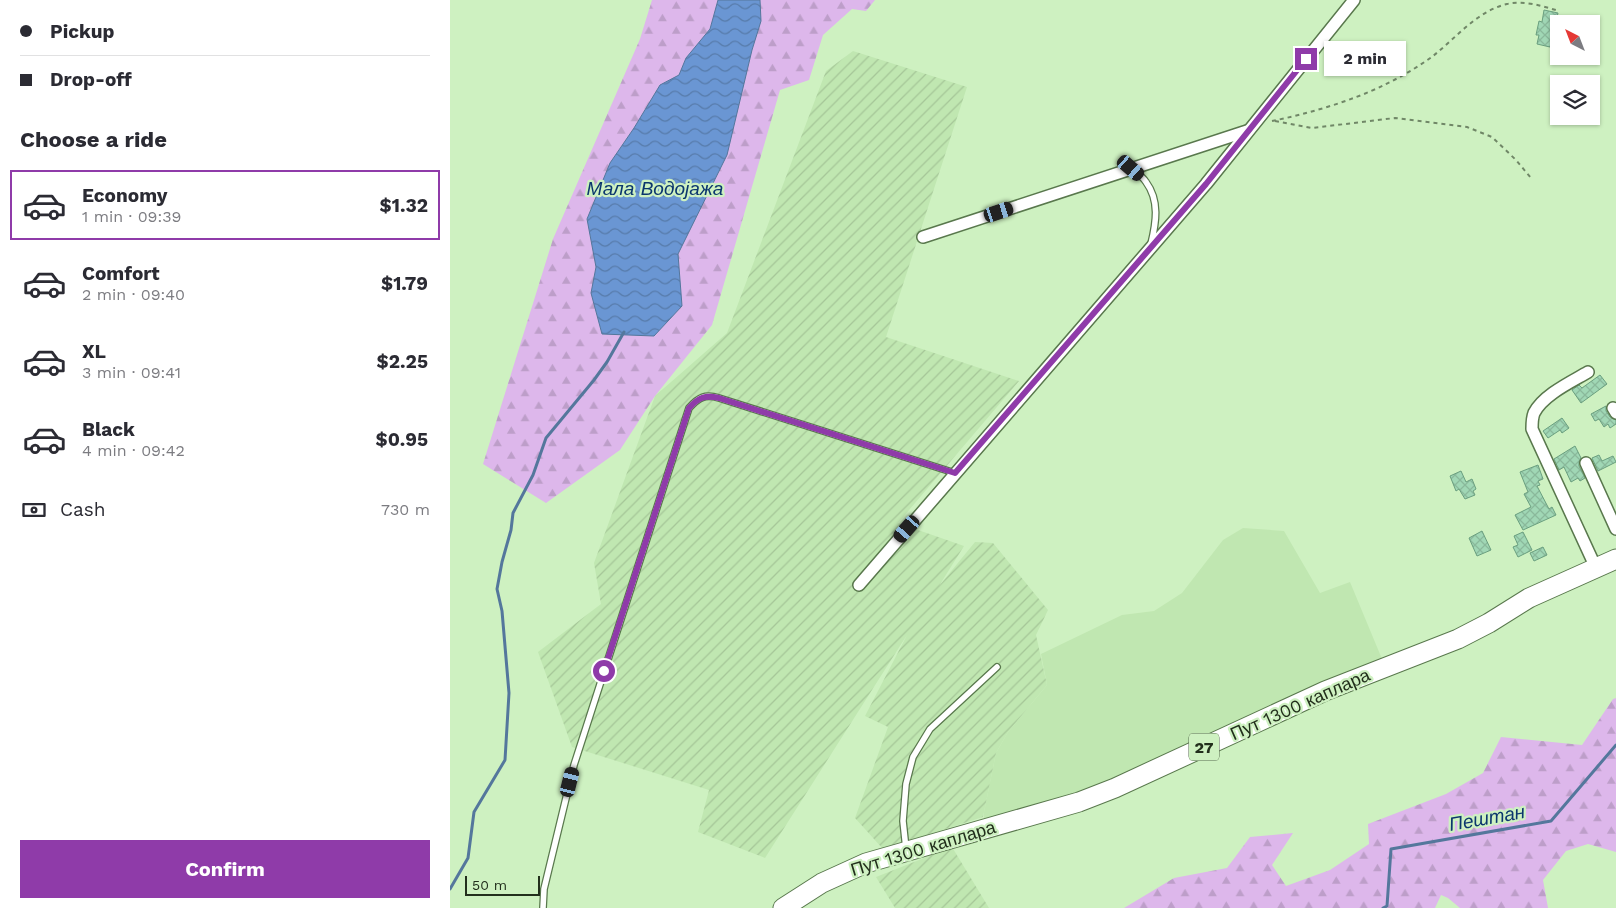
<!DOCTYPE html>
<meta charset="utf-8">
<style>
:root{--surface:#fff;--page:#f7f7f7;--text:#2b2b33;--muted:#7c7c81;--line:#e1e1e2;--accent:#8f3ba9}
body{margin:0;font-family:"Work Sans",sans-serif;background:var(--page);color:var(--text);height:100vh;display:flex;flex-direction:column;font-size:19px;white-space:nowrap}
*{box-sizing:border-box;margin:0}
p{font-size:16px;color:var(--muted)}
.icon{flex:none;width:28px;height:28px;fill:none;stroke:currentColor;stroke-width:2;stroke-linecap:round;stroke-linejoin:round}
.map{position:relative;flex:1;overflow:hidden}
.drawer{display:flex;flex-direction:column;background:var(--surface);width:450px}
.drawer>*{flex:none}
.banner{display:grid;align-content:center;height:110px;padding:0 20px;background:var(--surface)}
.needle{width:32px;rotate:318deg}
.buttons{position:absolute;left:1100px;top:15px;display:grid;gap:10px}
.buttons a{display:grid;place-items:center;width:50px;height:50px;border-radius:0px;background:var(--surface);box-shadow:0 1px 4px #0004;font-size:25px}
.scale{position:absolute;left:15px;bottom:12px;width:75px;box-sizing:border-box;padding-left:5px;border:2px solid #222f1c;border-top:0;font-size:14px;line-height:18px;white-space:nowrap;color:#222f1c;-webkit-text-stroke:4px #cef1c1;paint-order:stroke}
.end{position:absolute;width:22px;height:22px;margin:-11px;border:6px solid #8f3ba9;background:#fff;box-shadow:0 0 0 2px #fff}
.from{border-radius:50%}
.bubble{position:absolute;height:35px;border-radius:0px;background:var(--surface);box-shadow:0 1px 4px #0004;font-size:16px;font-weight:700;line-height:35px;text-align:center}
.car{position:absolute;width:15px;height:30px;margin:-15px -8px;border-radius:6px;box-shadow:0 0 4px 1px #0007;background:linear-gradient(#222 24%,#8ab4d8 0 40%,#222 0 76%,#8ab4d8 0 86%,#222 0)}
.banner b{display:flex;align-items:center;gap:18px;height:48px;font-size:19px}
.banner b+b{border-top:1px solid var(--line)}
.banner i{width:12px;height:12px;background:var(--text)}
ul{padding:0;list-style:none}
li{display:flex;align-items:center;gap:15px;height:70px;margin:0 10px 8px;padding:0 10px;border:2px solid transparent;border-radius:0px}
li div{flex:1}
li b{display:block;font-size:19px}
li em{font-style:normal;font-weight:700}
li.current{border-color:var(--accent)}
li>.icon{width:45px;height:45px;stroke-width:1.5}
h2{padding:0 20px;font-size:22px;line-height:60px}
.pay{display:flex;align-items:center;gap:12px;height:55px;padding:0 20px;font-size:19px}
.pay p{margin-inline-start:auto}
.cta{display:flex;gap:10px;margin-top:auto;padding:10px 20px}
.cta a{flex:1;height:58px;border-radius:0px;background:var(--accent);color:#fff;font-size:20px;font-weight:700;line-height:58px;text-align:center}
main{display:flex;flex:1;min-height:0}
.map>svg:first-child{display:block}
.built{fill:#c0e7b1}
.industrial{fill:url(#industrial-furrows)}
.forest{fill:url(#forest-firs)}
.water{fill:url(#water-waves);stroke:#54779c}
.lines{fill:none;stroke-linecap:round;stroke-linejoin:round}
.stream{stroke:#54779c;stroke-width:3}
.building{fill:url(#building-cross-hatch);stroke:#6a9f7f}
.service-casing{stroke:#59784d;stroke-width:8}
.minor-casing{stroke:#59784d;stroke-width:14}
.primary-casing{stroke:#59784d;stroke-width:21}
.path{stroke:#708767;stroke-width:2;stroke-dasharray:4 4;stroke-linecap:butt}
.service{stroke:#fff;stroke-width:5.5}
.minor{stroke:#fff;stroke-width:11}
.primary{stroke:#fff;stroke-width:19}
.route{stroke:#8f3ba9;stroke-width:6}
.labels{text-anchor:middle;dominant-baseline:central;stroke-width:4.5;stroke-linejoin:round;paint-order:stroke}
.shield{fill:#cef1c1;stroke:#56694e;stroke-width:1}
.shield-label{font-size:16px;font-weight:bold;fill:#222f1c}
.street-label{font-size:18px;fill:#222f1c;stroke:#cef1c1}
.water-label{font-size:19px;font-style:italic;fill:#0b366d;stroke:#cef1c1}
</style>
<main>
<section class="drawer">
<div class="banner">
<b><i class="from"></i>Pickup</b>
<b><i></i>Drop-off</b>
</div>
<h2>Choose a ride</h2>
<ul>
<li class="current"><svg class="icon" aria-label="car" viewBox="0 0 24 24"><path d="M5 17H2v-5l4-1 3-4h7l3 4 3 1v5h-3M9 17h6M6 11h13"/><circle cx="7" cy="17" r="2"/><circle cx="17" cy="17" r="2"/></svg><div><b>Economy</b><p>1 min · 09:39</p></div><em>$1.32</em></li>
<li><svg class="icon" aria-label="car" viewBox="0 0 24 24"><path d="M5 17H2v-5l4-1 3-4h7l3 4 3 1v5h-3M9 17h6M6 11h13"/><circle cx="7" cy="17" r="2"/><circle cx="17" cy="17" r="2"/></svg><div><b>Comfort</b><p>2 min · 09:40</p></div><em>$1.79</em></li>
<li><svg class="icon" aria-label="car" viewBox="0 0 24 24"><path d="M5 17H2v-5l4-1 3-4h7l3 4 3 1v5h-3M9 17h6M6 11h13"/><circle cx="7" cy="17" r="2"/><circle cx="17" cy="17" r="2"/></svg><div><b>XL</b><p>3 min · 09:41</p></div><em>$2.25</em></li>
<li><svg class="icon" aria-label="car" viewBox="0 0 24 24"><path d="M5 17H2v-5l4-1 3-4h7l3 4 3 1v5h-3M9 17h6M6 11h13"/><circle cx="7" cy="17" r="2"/><circle cx="17" cy="17" r="2"/></svg><div><b>Black</b><p>4 min · 09:42</p></div><em>$0.95</em></li>
</ul>
<div class="pay"><svg class="icon" aria-label="cash" viewBox="0 0 24 24"><path d="M3 7h18v10H3z"/><circle cx="12" cy="12" r="2"/></svg>Cash<p>730 m</p></div>
<div class="cta"><a>Confirm</a></div>
</section>
<div class="map">
<svg width="1166" height="908" viewBox="0 0 1166 908">
<defs>
<pattern id="industrial-furrows" width="10" height="10" patternUnits="userSpaceOnUse" patternTransform="scale(1.25)"><rect width="10" height="10" fill="#c0e7b1"/><path d="M-1 1l2-2M0 10L10 0M9 11l2-2" fill="none" stroke="#a5c698"/></pattern>
<pattern id="forest-firs" width="22" height="20" patternUnits="userSpaceOnUse" patternTransform="scale(1.25)"><rect width="22" height="20" fill="#ddb7eb"/><path d="M5 1l3.5 6h-7zM16 11l3.5 6h-7z" fill="#bd9ec9"/></pattern>
<pattern id="water-waves" width="16" height="10" patternUnits="userSpaceOnUse" patternTransform="scale(1.25)"><rect width="16" height="10" fill="#6a96d3"/><path d="M0 5q4-4 8 0t8 0" fill="none" stroke="#577baa"/></pattern>
<pattern id="building-cross-hatch" width="8" height="8" patternUnits="userSpaceOnUse" patternTransform="scale(1.25)"><rect width="8" height="8" fill="#a0d7b5"/><path d="M0 0l8 8M0 8l8-8" fill="none" stroke="#8ab99b"/></pattern>
</defs>
<rect width="100%" height="100%" fill="#cef1c1"/>
<path class="built" d="M793 528 834 531 870 593 900 582 932 659 732 746 676 779 534 821V812L546 753 558 732 597 685 591 654 672 615 704 611 732 593 773 540Z"/>
<g class="industrial">
<path d="M403 51 517 87 436 337 569 381 448 523 514 546 489 586 525 542 543 543 598 610 586 635 597 685 558 732 546 753 533 817 433 849 405 818 438 727 415 716 457 635 315 858 248 832 259 790 122 747 88 652 151 604 144 563 205 396 277 333 376 71Z"/>
<path d="M502 847 539 908H445L426 877Z"/>
</g>
<g class="forest">
<path d="M202 0H425L416 11 402 9 373 35 359 80 330 90 262 325 205 396 170 450 96 503 33 464 103 239 190 39Z"/>
<path d="M1166 698V852L1138 844 1116 851 1093 880 1098 908H1010L998 898 991 895 985 908H674L724 878 777 868 800 837 843 833 822 865 836 886 880 870 919 844 918 824 996 794 1033 773 1051 737 1132 745 1163 699Z"/>
</g>
<path class="water" d="M268 0H310L311 21 302 50 277 155 228 254 232 306 204 336 152 334 141 293 146 267 137 219 160 163 184 128 210 85 229 75 236 58 260 29Z"/>
<g class="lines">
<g class="stream">
<path d="M0 889 18 858 24 812 55 760 59 693 52 611 47 589 52 562 61 530 63 513 83 475 96 438 144 380 157 362 174 332"/>
<path d="M933 908 937 906 941 849 1101 821 1166 745"/>
</g>
</g>
<g class="building">
<path d="M1094 10 1108 13 1100 47 1087 44 1089 35H1086L1089 21 1092 22Z"/>
<path d="M1150 375 1157 384 1131 403 1122 390 1129 385 1132 388Z"/>
<path d="M1156 406V411L1160 417 1166 420V424L1160 428 1158 424 1154 427 1149 419 1145 421 1141 414Z"/>
<path d="M1112 418 1119 428 1112 433 1110 430 1098 438 1093 431Z"/>
<path d="M1125 446 1131 458 1129 462V466L1135 478 1130 481 1128 478 1121 482 1114 467 1109 470 1104 459Z"/>
<path d="M1149 455 1152 461 1163 456 1166 462 1148 471 1142 458Z"/>
<path d="M1088 465 1093 479 1088 481 1090 485 1087 486 1099 509 1102 507 1106 515 1073 530 1065 515 1081 507 1074 494 1078 492 1070 472Z"/>
<path d="M1011 471 1016 482 1022 479 1026 489 1023 491 1025 495 1015 499 1009 489 1006 491 1000 476Z"/>
<path d="M1032 531 1041 550 1027 556 1019 538Z"/>
<path d="M1073 532 1082 550 1068 557 1063 547 1068 545 1064 536Z"/>
<path d="M1093 547 1097 555 1084 561 1080 553Z"/>
</g>
<g class="lines">
<g class="service-casing">
<g id="service">
<path d="M681 168C686 172 693 177 696 182 710 201 706 223 701 244"/>
<path d="M456 849 453 821 456 784 463 757 480 729 547 667"/>
<path d="M93 908 94 889 124 765 239 408C249 397 255 394 269 398L505 473"/>
</g>
</g>
<g class="minor-casing">
<g id="minor">
<path d="M473 237 797 131"/>
<path d="M1138 372C1121 382 1093 395 1084 413 1082 418 1082 424 1082 429L1146 568"/>
<path d="M1163 408 1166 413"/>
<path d="M1136 463 1166 529"/>
<path d="M409 585 756 184 904 0"/>
</g>
</g>
<g class="primary-casing">
<path id="primary" d="M333 908 372 883 416 863 629 802 665 788 875 691 1008 639 1039 623 1079 598 1166 559"/>
</g>
<g class="path">
<path d="M822 121C857 114 902 101 934 85 951 77 968 67 983 56 1006 38 1027 11 1057 4 1074 0 1092 6 1109 11"/>
<path d="M825 121 862 128 945 118 1017 127 1042 137 1066 160 1081 178"/>
</g>
<use href="#service" class="service"/>
<use href="#minor" class="minor"/>
<use href="#primary" class="primary"/>
</g>
<g class="lines">
<path class="route" d="M154 671 239 408C249 397 255 395 269 398L505 473 756 184 856 59"/>
</g>
<g class="labels">
<rect class="shield" x="739" y="733.5" width="30" height="27" rx="4"/>
<g class="shield-label">
<text x="754" y="747">27</text>
</g>
<g class="street-label">
<text transform="translate(850 704) rotate(-24)">Пут 1300 каплара</text>
<text transform="translate(473 848) rotate(-17)">Пут 1300 каплара</text>
</g>
<g class="water-label">
<text x="205" y="188">Мала Водојажа</text>
<text transform="translate(1037 818) rotate(-10)">Пештан</text>
</g>
</g>
</svg>
<div class="buttons">
<a><svg class="needle" viewBox="-14 -14 28 28"><path d="M0-13l5 13h-10z" fill="#e53935"/><path d="M0 13l5-13h-10z" fill="#7c7c81"/></svg></a>
<a><svg class="icon" aria-label="layers" viewBox="0 0 24 24"><path d="M12 4l9 5-9 5-9-5zM3 14l9 5 9-5"/></svg></a>
</div>
<div class="scale">50 m</div>
<i class="end from" style="left:154px;top:671px"></i>
<i class="end" style="left:856px;top:59px"></i>
<div class="bubble" style="left:874px;top:41px;width:82px">2 min</div>
<i class="car" style="left:681px;top:168px;rotate:131deg"></i>
<i class="car" style="left:549px;top:212px;rotate:72deg"></i>
<i class="car" style="left:457px;top:529px;rotate:221deg"></i>
<i class="car" style="left:120px;top:782px;rotate:14deg"></i>
</div>
</main>
